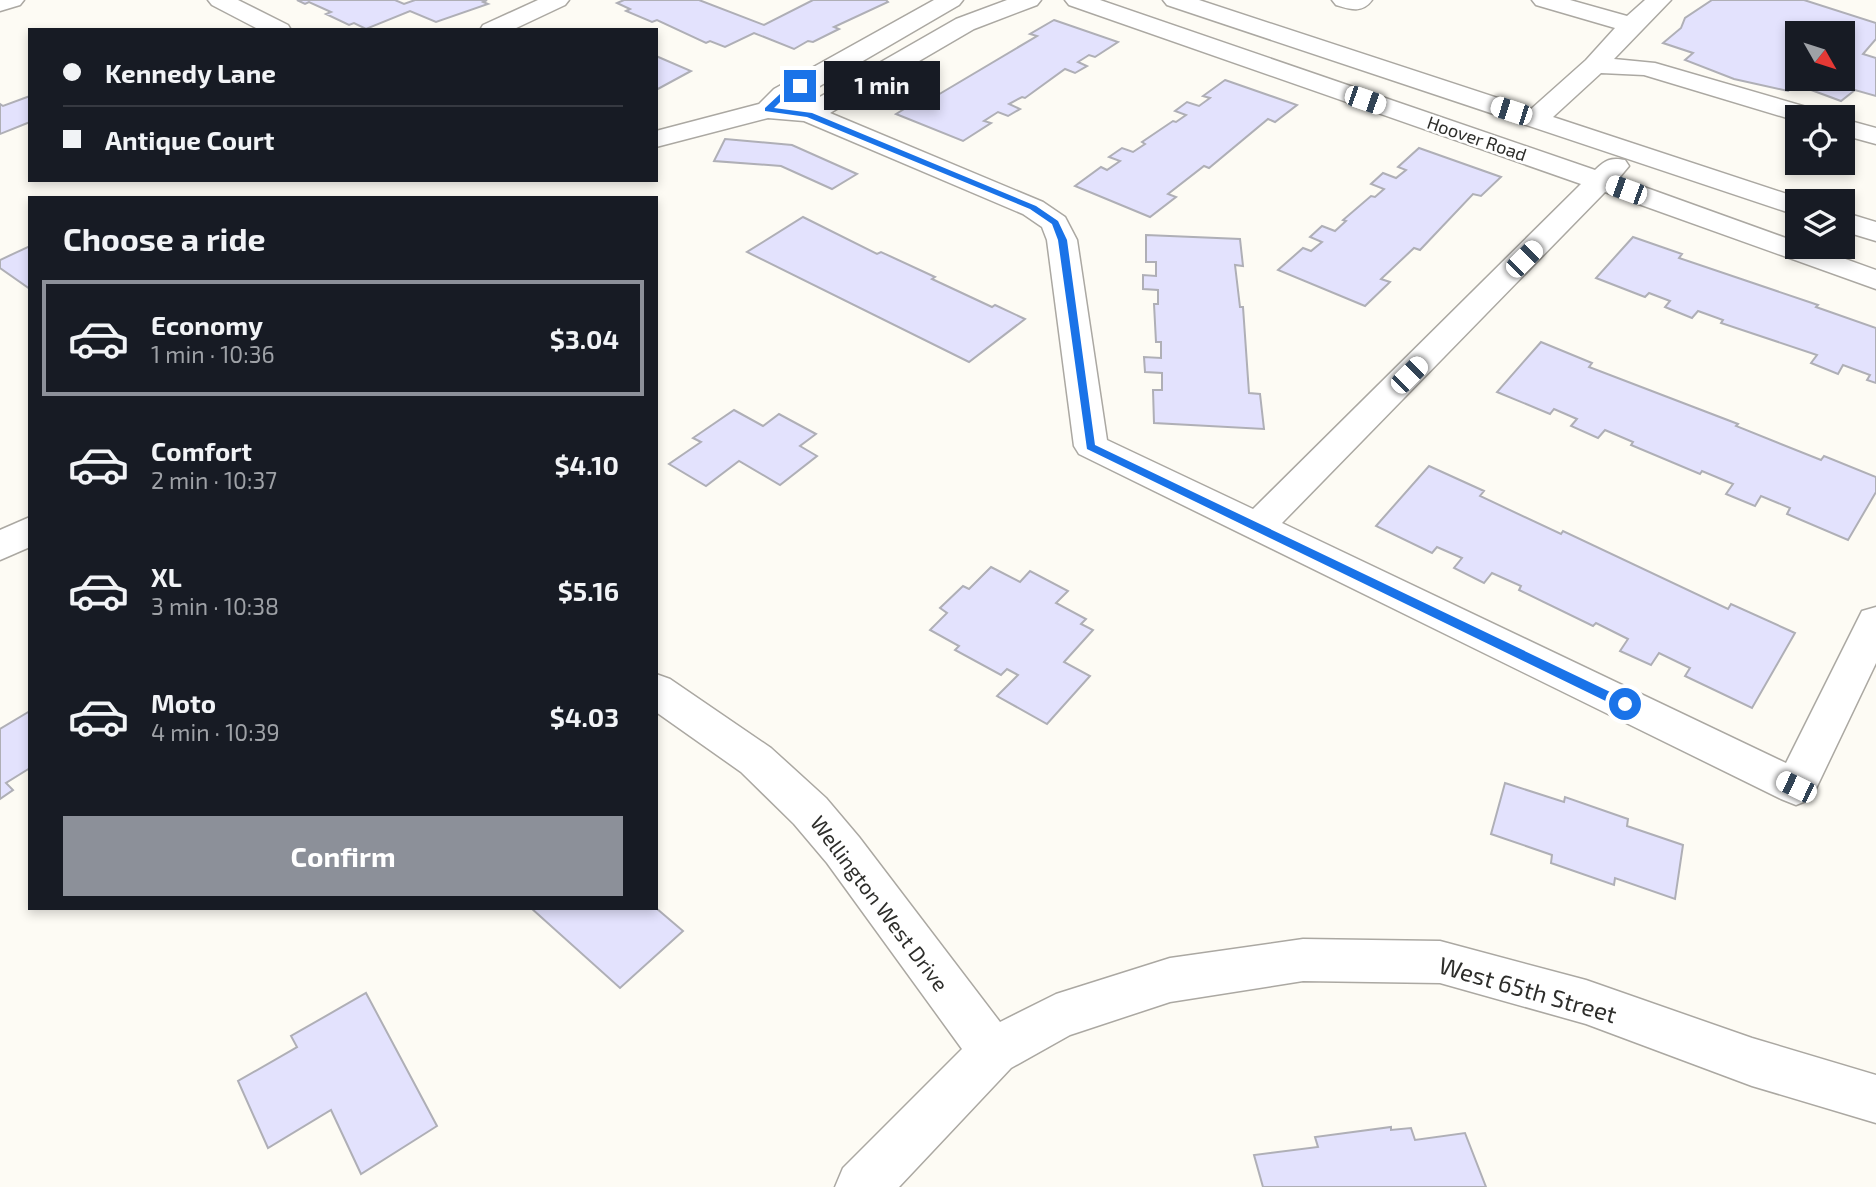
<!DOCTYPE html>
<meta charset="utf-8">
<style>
:root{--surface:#171b24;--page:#20242c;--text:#f1f3f6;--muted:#9ea1a6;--line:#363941;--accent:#8c9099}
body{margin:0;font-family:"Exo 2",sans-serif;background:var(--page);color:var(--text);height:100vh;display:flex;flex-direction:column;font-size:26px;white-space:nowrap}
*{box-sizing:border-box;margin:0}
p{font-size:23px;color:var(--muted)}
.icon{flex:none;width:38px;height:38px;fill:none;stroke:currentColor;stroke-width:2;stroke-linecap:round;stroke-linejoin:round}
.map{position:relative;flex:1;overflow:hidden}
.side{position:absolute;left:28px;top:196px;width:630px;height:714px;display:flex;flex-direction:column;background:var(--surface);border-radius:0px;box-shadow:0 4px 10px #0003}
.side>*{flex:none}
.top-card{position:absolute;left:28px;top:28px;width:630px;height:154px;border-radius:0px;box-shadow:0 4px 10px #0003;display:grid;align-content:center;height:154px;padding:0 35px;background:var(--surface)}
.needle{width:46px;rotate:129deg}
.controls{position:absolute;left:1785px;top:21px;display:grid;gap:14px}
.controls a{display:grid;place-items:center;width:70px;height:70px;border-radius:0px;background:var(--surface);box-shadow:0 4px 10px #0003;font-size:35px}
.end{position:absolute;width:32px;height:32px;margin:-16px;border:9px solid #1a73e8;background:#fff;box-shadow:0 0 0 4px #fff}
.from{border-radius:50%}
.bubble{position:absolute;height:49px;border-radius:0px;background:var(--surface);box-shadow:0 4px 10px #0003;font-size:23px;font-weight:700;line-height:49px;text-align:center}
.car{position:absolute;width:21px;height:42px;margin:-21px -10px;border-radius:9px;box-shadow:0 0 5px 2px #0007;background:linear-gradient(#fff 24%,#345 0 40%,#fff 0 76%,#345 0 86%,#fff 0)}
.top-card b{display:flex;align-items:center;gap:24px;height:66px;font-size:26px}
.top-card b+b{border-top:2px solid var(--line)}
.top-card i{width:18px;height:18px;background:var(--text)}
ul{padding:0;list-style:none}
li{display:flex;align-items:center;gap:21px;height:116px;margin:0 14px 10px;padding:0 21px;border:4px solid transparent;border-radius:0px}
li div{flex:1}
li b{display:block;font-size:26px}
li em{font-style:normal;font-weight:700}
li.active{border-color:var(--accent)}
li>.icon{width:63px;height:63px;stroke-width:1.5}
h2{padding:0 35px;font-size:32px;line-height:84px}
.primary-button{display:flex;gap:14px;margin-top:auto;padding:14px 35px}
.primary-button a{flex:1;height:80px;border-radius:0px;background:var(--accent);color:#fff;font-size:28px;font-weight:700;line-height:80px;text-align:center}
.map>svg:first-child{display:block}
.building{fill:#e3e2fd;stroke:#afafb6;stroke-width:2;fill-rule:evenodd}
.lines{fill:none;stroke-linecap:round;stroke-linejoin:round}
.minor-casing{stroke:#aba8a2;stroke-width:3}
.minor{fill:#fff;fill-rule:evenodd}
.route{fill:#1a73e8}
.labels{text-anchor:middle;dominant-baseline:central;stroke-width:5;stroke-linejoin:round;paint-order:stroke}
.far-street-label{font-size:18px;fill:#2e2e2b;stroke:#fff}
.street-label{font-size:21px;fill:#2e2e2b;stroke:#fff}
.near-street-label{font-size:24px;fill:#2e2e2b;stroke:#fff}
</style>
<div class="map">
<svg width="1876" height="1187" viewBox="0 0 1876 1187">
<rect width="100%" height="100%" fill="#fdfbf4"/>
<g class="building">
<path d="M297 0H395L404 4 415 0H487L483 2 488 4 436 22 410 11 366 29 354 23 349 25 326 14 331 12 309 2 305 4Z"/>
<path d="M624 0H699L764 25 813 0H886L888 2 834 27 839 29 813 42 808 41 794 49 754 33 725 47 710 41 706 43 657 20 652 22 626 11 630 9 617 3Z"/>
<path d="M1712 0H1804L1876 23V39L1863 54 1876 58V96L1855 90 1841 101 1795 84 1788 91 1734 79 1685 60 1693 53 1663 43 1681 28 1685 18ZM1797 33H1843V79H1797Z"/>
<path d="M1054 20 1118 42 1095 57 1089 55 1078 62 1087 66 1075 73 1065 69 1025 98 1022 97 1009 104 1020 109 1008 116 998 112 984 121 991 123 963 141 896 114 924 97 931 99 1037 36 1030 34Z"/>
<path d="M656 56 691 71 656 90Z"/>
<path d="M1225 80 1297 105 1275 122 1268 119 1209 168 1204 166 1168 194 1176 197 1150 217 1075 186 1101 167 1107 170 1120 161 1109 157 1122 148 1133 152 1145 144 1142 142 1173 121 1176 122 1186 115 1175 111 1187 102 1199 106 1210 98 1203 96Z"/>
<path d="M30 96V122L0 134V104L3 106Z"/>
<path d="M725 139 792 145 857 174 832 189 781 166 714 161Z"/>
<path d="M1419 148 1501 177 1481 196 1473 194 1420 250 1414 248 1381 279 1390 282 1365 306 1278 270 1303 248 1311 251 1322 242 1310 237 1322 226 1335 231 1346 221 1343 220 1371 196 1375 197 1384 189 1371 184 1383 173 1396 178 1406 170 1398 167Z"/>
<path d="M803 217 877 254 881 252 935 277 932 279 992 307 995 305 1025 319 969 362 747 252Z"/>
<path d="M1146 235 1240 239 1243 266 1235 265 1240 307H1243L1249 393 1260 394 1264 429 1154 423 1153 390H1162V373L1145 372 1144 357 1161 358V342H1156L1154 304H1158V290L1143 289V275L1156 276V262H1146Z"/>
<path d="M1633 237 1682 254 1679 258 1818 305 1816 307 1876 328V383L1867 380 1870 375 1843 365 1838 374 1811 363 1817 355 1721 323 1723 320 1698 311 1692 318 1665 307 1670 301 1649 293 1645 297 1596 278Z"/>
<path d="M30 246V289L0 268V260Z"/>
<path d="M1541 342 1592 363 1589 367 1738 424 1736 426 1821 460 1824 456 1876 477V492L1848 540 1787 514 1790 508 1761 496 1755 506 1726 494 1733 484 1702 471 1700 474 1631 445 1633 442 1605 430 1598 438 1571 426 1577 419 1554 409 1550 414 1497 392Z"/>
<path d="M734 410 763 426 779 414 816 434 800 446 817 456 780 485 739 461 706 486 669 464 701 442 693 438Z"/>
<path d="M1429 466 1484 491 1480 496 1561 534 1563 531 1728 609 1731 604 1795 633 1752 708 1685 676 1690 668 1659 653 1651 665 1620 651 1628 639 1596 623 1593 626 1519 590 1521 586 1492 573 1484 583 1454 568 1462 558 1437 547 1432 553 1376 526Z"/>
<path d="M991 567 1020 582 1030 571 1068 591 1056 603 1086 619 1081 624 1093 630 1064 662 1090 676 1047 724 997 696 1018 675 1007 669 1001 675 955 650 959 646 930 630 947 613 940 608 963 586 969 589Z"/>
<path d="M30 711V768L6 783 13 790 0 799V729Z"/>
<path d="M1505 783 1564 802 1565 797 1628 819 1627 826 1683 845 1675 899 1615 878 1614 885 1551 863 1552 855 1491 834Z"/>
<path d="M531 908H656L683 931 620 988Z"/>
<path d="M366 993 437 1126 361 1174 331 1110 268 1148 238 1081 297 1047 291 1036Z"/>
<path d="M1391 1127V1130L1411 1128 1415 1140 1465 1133 1486 1187H1263L1254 1155 1318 1147 1315 1137Z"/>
</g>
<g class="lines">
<g class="minor-casing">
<g id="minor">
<path d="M0 0H24L20 5 0 11Z"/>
<path d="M208 0H238L288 25 291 30H260L212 5Z"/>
<path d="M538 0H569L565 5 512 30H480L483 25Z"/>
<path d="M934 0H963L959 5 789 104 804 106 956 19 1007 0H1041L1037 5 974 29 830 113 1043 202 1065 217 1077 240 1107 440 1253 509 1581 184 1069 5 1065 0H1100L1595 170C1605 160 1611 157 1625 160L1629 166 1619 178 1797 242V247H1812L1876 270V289L1605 192 1282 523 1786 763 1862 611 1876 607V663L1811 799 1796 805 1781 799 1079 454 1074 446 1047 240 1042 227 1023 214 804 121 768 118 656 147V131L759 104 774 89Z"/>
<path d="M1163 0H1199L1531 109 1586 60 1615 28 1536 5 1532 0H1570L1627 16 1645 0H1671L1614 59 1655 63 1820 111 1824 117H1797V121L1644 75 1601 73 1553 117 1808 201H1797V215L1787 212 1167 5Z"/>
<path d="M1332 0H1372C1362 14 1349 9 1336 5Z"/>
<path d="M1843 119 1876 128V144L1843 135Z"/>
<path d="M1843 212 1876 222V241L1843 231Z"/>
<path d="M30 517V547L0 560V530Z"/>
<path d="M656 674 670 679 771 748 826 798 859 837 1000 1022 1056 994 1170 958 1303 939 1440 941 1586 980 1752 1038 1876 1075V1123L1752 1086 1586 1024 1440 983 1303 981 1170 1002 1070 1035 1011 1068 899 1187H835L843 1168 962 1049 827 863 794 824 741 772 656 712Z"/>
</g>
</g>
<use href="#minor" class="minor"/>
</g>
<path class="route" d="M797 84 803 86 785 97 774 108 812 113 1036 206 1058 221 1067 240 1095 445 1629 701V708H1620L1087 449 1058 240 1052 224 1030 209 807 117 765 111V108L780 94Z"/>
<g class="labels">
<g class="far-street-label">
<text transform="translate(1477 138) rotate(19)">Hoover Road</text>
</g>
<g class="street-label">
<text transform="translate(880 903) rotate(53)">Wellington West Drive</text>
</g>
<g class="near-street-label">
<text transform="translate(1528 989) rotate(16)">West 65th Street</text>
</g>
</g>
</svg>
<div class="controls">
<a><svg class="needle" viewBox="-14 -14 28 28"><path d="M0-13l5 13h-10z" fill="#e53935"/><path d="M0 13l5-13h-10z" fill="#9ea1a6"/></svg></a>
<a><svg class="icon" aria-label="locate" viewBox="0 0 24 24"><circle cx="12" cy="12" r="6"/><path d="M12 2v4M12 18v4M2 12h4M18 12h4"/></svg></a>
<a><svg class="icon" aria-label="layers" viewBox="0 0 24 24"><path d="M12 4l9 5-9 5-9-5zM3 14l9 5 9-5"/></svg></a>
</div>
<i class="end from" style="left:1625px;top:704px"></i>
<i class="end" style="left:800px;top:86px"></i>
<div class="bubble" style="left:824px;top:61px;width:116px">1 min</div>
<i class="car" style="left:1365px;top:100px;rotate:109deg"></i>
<i class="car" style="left:1511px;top:111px;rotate:288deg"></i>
<i class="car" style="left:1626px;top:190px;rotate:290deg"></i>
<i class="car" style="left:1524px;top:259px;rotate:45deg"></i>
<i class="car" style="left:1409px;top:375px;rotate:45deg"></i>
<i class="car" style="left:1796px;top:787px;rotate:296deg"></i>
<div class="top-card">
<b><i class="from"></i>Kennedy Lane</b>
<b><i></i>Antique Court</b>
</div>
<section class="side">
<h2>Choose a ride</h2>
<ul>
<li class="active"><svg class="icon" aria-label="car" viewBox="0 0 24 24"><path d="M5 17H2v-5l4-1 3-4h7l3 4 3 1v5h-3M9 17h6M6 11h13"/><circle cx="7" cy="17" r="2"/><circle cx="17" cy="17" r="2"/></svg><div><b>Economy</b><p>1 min · 10:36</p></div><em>$3.04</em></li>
<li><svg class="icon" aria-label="car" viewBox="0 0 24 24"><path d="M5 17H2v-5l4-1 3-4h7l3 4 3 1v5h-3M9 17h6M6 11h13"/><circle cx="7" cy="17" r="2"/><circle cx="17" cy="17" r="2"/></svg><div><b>Comfort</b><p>2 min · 10:37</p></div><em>$4.10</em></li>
<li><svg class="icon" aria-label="car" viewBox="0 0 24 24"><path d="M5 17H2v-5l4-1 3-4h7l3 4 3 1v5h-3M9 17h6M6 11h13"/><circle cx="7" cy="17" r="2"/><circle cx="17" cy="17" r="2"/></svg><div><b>XL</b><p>3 min · 10:38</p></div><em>$5.16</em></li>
<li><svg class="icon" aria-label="car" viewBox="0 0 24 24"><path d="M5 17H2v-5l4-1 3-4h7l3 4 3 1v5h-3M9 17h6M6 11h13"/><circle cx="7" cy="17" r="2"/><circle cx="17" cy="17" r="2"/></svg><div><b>Moto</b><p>4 min · 10:39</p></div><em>$4.03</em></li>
</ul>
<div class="primary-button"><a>Confirm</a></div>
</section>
</div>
